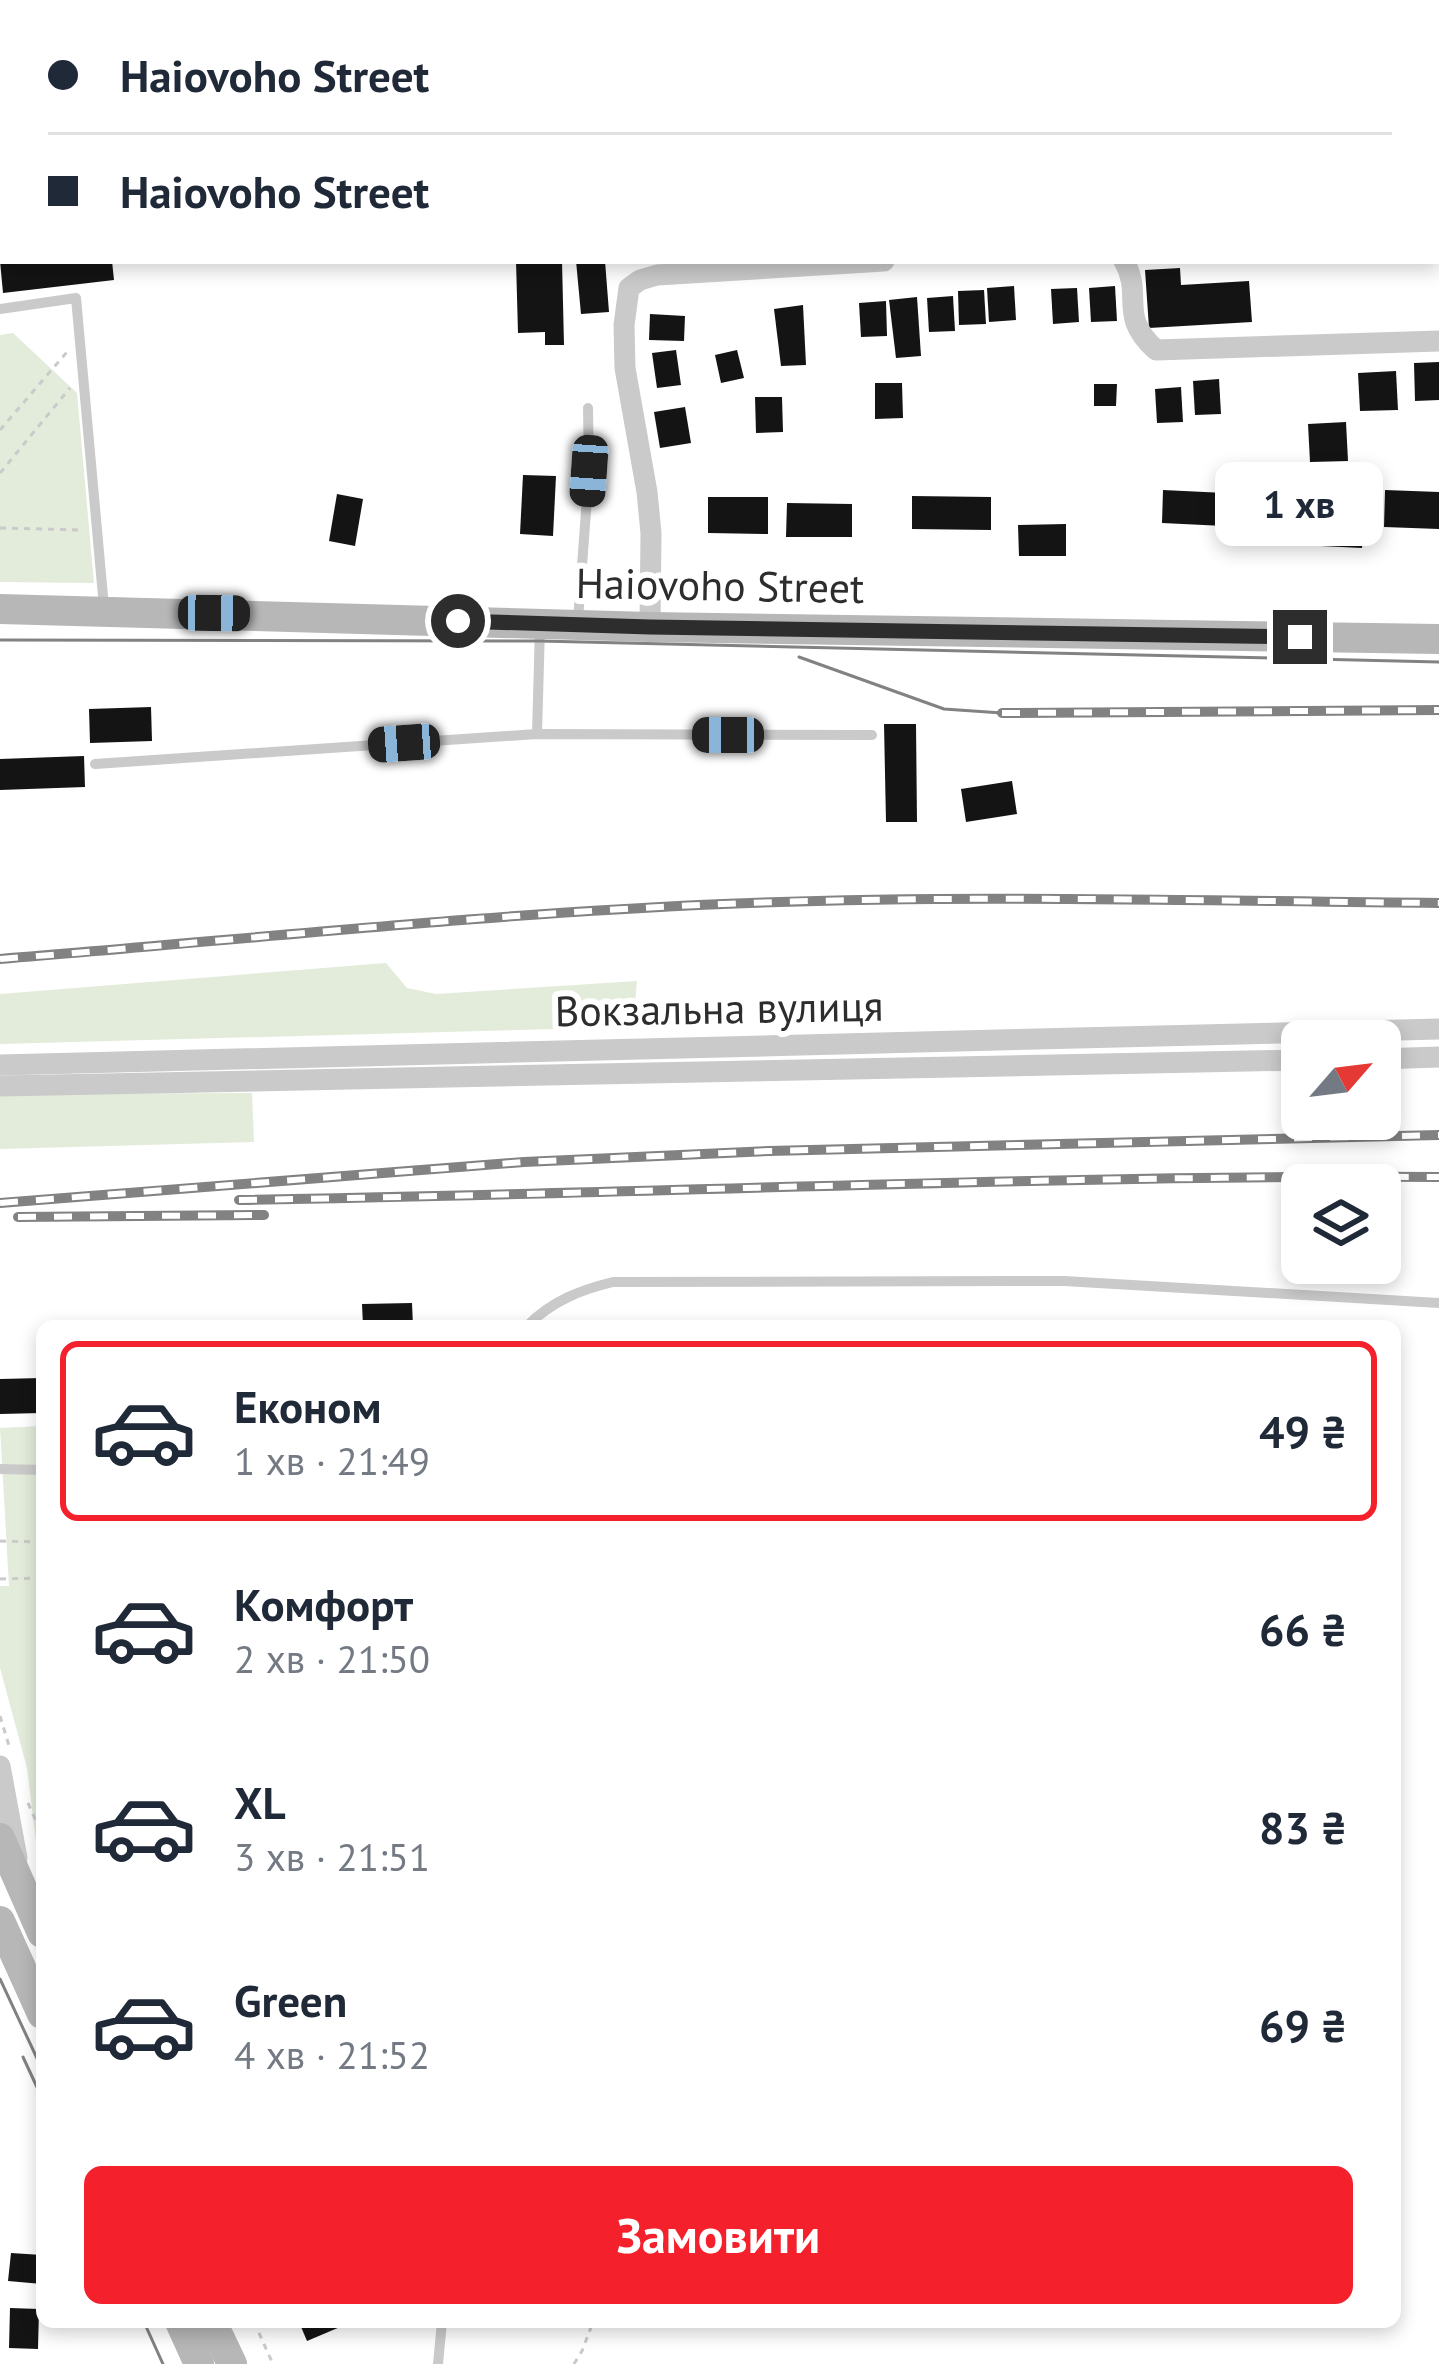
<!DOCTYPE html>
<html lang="uk">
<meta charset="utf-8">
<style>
:root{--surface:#fff;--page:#f2f2f3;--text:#1f2937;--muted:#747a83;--line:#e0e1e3;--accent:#f4202b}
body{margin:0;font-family:"PT Sans",sans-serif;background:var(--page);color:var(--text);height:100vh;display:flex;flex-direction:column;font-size:45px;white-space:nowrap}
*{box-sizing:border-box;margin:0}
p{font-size:39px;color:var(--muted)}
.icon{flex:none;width:66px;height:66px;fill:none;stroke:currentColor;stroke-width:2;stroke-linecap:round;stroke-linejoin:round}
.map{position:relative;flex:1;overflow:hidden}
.sheet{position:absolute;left:36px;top:1320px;width:1365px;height:1008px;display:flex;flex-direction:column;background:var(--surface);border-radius:18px;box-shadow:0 6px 18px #0003}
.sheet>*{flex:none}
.top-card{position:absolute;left:0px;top:0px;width:1440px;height:264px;box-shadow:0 6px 18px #0003;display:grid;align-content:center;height:264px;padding:0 48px;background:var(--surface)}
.needle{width:78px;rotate:62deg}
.buttons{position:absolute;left:1281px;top:1020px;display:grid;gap:24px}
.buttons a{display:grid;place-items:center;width:120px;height:120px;border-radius:18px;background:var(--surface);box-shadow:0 6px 18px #0003;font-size:60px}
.end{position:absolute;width:54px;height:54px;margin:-27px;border:15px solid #2d2d2d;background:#fff;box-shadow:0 0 0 6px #fff}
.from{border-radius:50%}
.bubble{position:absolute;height:84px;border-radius:18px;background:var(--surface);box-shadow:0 6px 18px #0003;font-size:39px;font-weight:700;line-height:84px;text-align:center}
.car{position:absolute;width:36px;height:72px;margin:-36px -18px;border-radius:15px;box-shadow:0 0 9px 3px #0007;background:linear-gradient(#222 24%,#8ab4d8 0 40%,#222 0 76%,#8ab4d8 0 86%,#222 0)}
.top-card b{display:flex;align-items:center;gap:42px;height:114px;font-size:45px}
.top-card b+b{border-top:3px solid var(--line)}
.top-card i{width:30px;height:30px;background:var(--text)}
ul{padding:21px 0 0;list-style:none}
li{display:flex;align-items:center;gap:36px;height:180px;margin:0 24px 18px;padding:0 24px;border:6px solid transparent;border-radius:18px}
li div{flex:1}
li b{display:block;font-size:45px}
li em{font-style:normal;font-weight:700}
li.selected{border-color:var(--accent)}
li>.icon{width:108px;height:108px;stroke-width:1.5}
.cta{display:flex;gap:24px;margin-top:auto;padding:24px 48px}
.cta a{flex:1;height:138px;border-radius:18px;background:var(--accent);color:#fff;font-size:48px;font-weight:700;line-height:138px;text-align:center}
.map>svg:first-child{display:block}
.green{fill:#e3ecda}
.building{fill:#141414}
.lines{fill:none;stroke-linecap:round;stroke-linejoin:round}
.path{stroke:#cacaca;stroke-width:3;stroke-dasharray:6 6;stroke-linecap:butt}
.lane{stroke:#cacaca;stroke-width:10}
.street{stroke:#cacaca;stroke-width:21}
.secondary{stroke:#b7b7b7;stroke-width:30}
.tram{stroke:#828282;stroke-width:3}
.rail-casing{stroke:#828282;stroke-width:10}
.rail{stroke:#fff;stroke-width:6;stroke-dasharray:18;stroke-linecap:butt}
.route{stroke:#2d2d2d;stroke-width:15}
.labels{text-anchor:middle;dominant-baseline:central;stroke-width:12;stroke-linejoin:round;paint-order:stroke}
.street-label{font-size:42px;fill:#2d2d2d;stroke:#fff}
</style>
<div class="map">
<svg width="1439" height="2364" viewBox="0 0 1439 2364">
<rect width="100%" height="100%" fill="#fff"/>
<g class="green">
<rect x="606" y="0" width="587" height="3"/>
<path d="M13 333 77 393 94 583 0 582V335Z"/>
<path d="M386 963 407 988 436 994 637 981 633 1027 0 1044V994Z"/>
<path d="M252 1093 254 1142 0 1149V1094Z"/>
<path d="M42 1426V1890L27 1768 0 1668V1586H9L0 1428Z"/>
</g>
<g class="building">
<path d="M0 261H112L114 280 3 293Z"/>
<path d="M516 261H562L564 345H545V332L518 333Z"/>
<path d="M576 261H605L609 312 581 314Z"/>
<path d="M1180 268 1181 285 1249 281 1252 322 1149 328 1145 270Z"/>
<path d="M1014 286 1016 320 989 322 987 288Z"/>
<path d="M1115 286 1117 321 1091 322 1089 288Z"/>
<path d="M1077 288 1079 322 1053 324 1051 289Z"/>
<path d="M984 290 986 324 959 325 958 291Z"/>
<path d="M953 296 955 331 929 332 927 298Z"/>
<path d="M917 297 921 356 896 358 889 300Z"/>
<path d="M886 301 887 336 861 337 859 303Z"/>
<path d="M803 305 806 365 781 366 774 309Z"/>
<path d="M650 314 685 316 684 341 649 340Z"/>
<path d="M676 350 681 385 657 388 652 353Z"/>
<path d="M737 350 744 378 721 383 715 355Z"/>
<path d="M1439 362V400L1415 401 1414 363Z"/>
<path d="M1396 371 1398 410 1360 411 1358 373Z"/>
<path d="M1219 379 1221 414 1195 415 1193 381Z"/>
<path d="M875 383H902L903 418 875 419Z"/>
<path d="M1094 384H1117L1116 406H1094Z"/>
<path d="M1181 387 1183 422 1157 423 1155 389Z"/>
<path d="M755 397H782L783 432 756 433Z"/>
<path d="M685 407 691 443 660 448 654 412Z"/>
<path d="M1346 422 1348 461 1310 462 1308 424Z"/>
<path d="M523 475 556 476 553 536 520 534Z"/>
<path d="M1163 490 1246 494 1245 527 1162 523Z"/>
<path d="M1385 490 1439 492V529L1384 527Z"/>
<path d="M337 494 363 499 355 546 329 541Z"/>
<path d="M912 496 991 497V530L912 529Z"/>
<path d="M708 497H768V534L708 533Z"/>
<path d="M787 503 852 504V537H786Z"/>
<path d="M1281 511 1364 515 1362 548 1279 544Z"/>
<path d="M1066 524V556H1019L1018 525Z"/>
<path d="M151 707 152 741 90 743 89 709Z"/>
<path d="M884 724H916L917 822H886Z"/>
<path d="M84 756 85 787 0 790V759Z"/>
<path d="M1012 781 1017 814 966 822 961 789Z"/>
<path d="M412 1303 413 1326H363L362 1304Z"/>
<path d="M42 1378V1413L0 1414V1379Z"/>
<path d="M11 2253 42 2255V2284L8 2281Z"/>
<path d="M10 2308 39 2309 38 2349 9 2348Z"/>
<path d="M299 2322H337L340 2327 307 2341Z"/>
</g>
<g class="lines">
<g class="path">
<path d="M644 3 646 0"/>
<path d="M824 3 825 0"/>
<path d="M883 3 903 0"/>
<path d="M0 430 67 352"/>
<path d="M0 473 70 388"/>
<path d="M0 528 83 530"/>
<path d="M0 1541 42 1542"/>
<path d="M0 1579 42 1578"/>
<path d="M0 1716 10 1749"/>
<path d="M28 1803 42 1835"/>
<path d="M254 2322 273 2364"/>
<path d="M574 2364 582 2351 593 2322"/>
</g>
<g class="lane">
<path d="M0 73 3 72"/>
<path d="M0 309 76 298 104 607"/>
<path d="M578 620 589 471 588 408"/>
<path d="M537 734 540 627"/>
<path d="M95 764 537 734 872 735"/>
<path d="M527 1326C552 1301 580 1290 613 1282L1064 1281 1439 1303"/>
<path d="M0 1469 42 1470"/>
<path d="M438 2364 442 2322"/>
</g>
<g class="street">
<path d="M345 0 348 3"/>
<path d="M1124 261C1144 296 1117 315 1156 350L1439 341"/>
<path d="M650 627 651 533 647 492 625 368 624 325 629 288 640 280 657 275 884 261"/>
<path d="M1380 1059 1439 1057"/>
<path d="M0 1065 1439 1029"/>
<path d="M0 1086 1302 1060"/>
<path d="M0 1766 17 1858"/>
</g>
<g class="secondary">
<path d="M0 609 650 627 1439 639"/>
<path d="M0 1838 42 1933"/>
<path d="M0 1921 42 2014"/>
<path d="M180 2322 199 2364"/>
<path d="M212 2322 232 2364"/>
</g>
<g class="tram">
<path d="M0 640 539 641 1439 662"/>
<path d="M799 657 944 709 1002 713"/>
<path d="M0 1979 42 2069"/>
<path d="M23 2057 42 2098"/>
<path d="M144 2322 163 2364"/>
</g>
<g class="rail-casing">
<g id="rail">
<path d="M1002 713 1439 710"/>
<path d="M0 959C241 940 482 914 723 904 961 894 1200 901 1439 903"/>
<path d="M239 1200C639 1194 1039 1175 1439 1177"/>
<path d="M0 1203 524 1162 769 1151 1439 1135"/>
<path d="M18 1217 264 1215"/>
</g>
</g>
<use href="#rail" class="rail"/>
</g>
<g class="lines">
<path class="route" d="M458 621 650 627 1300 637"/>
</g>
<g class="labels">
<g class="street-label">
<text transform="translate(720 585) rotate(1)">Haiovoho Street</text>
<text transform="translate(719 1008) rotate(-1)">Вокзальна вулиця</text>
</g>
</g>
</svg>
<div class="buttons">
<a><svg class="needle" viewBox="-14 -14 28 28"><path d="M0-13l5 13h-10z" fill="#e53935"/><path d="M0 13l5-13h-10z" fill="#747a83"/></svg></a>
<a><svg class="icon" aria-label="layers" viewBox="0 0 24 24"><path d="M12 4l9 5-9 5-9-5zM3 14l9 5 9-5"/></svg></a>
</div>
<i class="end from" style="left:458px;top:621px"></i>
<i class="end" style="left:1300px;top:637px"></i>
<div class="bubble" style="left:1215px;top:462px;width:168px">1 хв</div>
<i class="car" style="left:589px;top:471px;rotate:184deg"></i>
<i class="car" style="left:214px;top:613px;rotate:91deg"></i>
<i class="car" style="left:728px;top:735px;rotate:270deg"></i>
<i class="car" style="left:404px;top:743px;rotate:266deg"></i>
<div class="top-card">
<b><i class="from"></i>Haiovoho Street</b>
<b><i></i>Haiovoho Street</b>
</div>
<section class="sheet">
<ul>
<li class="selected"><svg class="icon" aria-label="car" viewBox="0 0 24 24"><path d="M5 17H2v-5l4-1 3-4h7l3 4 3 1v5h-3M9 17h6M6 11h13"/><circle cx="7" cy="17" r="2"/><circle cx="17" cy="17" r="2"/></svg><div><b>Економ</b><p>1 хв · 21:49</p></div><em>49 ₴</em></li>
<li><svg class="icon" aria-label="car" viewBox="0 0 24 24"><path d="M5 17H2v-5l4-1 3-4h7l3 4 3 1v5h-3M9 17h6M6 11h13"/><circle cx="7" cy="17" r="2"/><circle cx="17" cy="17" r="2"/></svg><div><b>Комфорт</b><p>2 хв · 21:50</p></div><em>66 ₴</em></li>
<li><svg class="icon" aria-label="car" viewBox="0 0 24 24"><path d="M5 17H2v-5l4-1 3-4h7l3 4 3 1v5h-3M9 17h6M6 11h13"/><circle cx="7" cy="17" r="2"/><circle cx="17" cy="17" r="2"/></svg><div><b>XL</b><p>3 хв · 21:51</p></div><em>83 ₴</em></li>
<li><svg class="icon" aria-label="car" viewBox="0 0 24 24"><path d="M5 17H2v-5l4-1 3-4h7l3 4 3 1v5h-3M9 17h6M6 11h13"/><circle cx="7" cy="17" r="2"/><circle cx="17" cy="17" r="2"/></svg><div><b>Green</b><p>4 хв · 21:52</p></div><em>69 ₴</em></li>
</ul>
<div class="cta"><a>Замовити</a></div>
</section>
</div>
